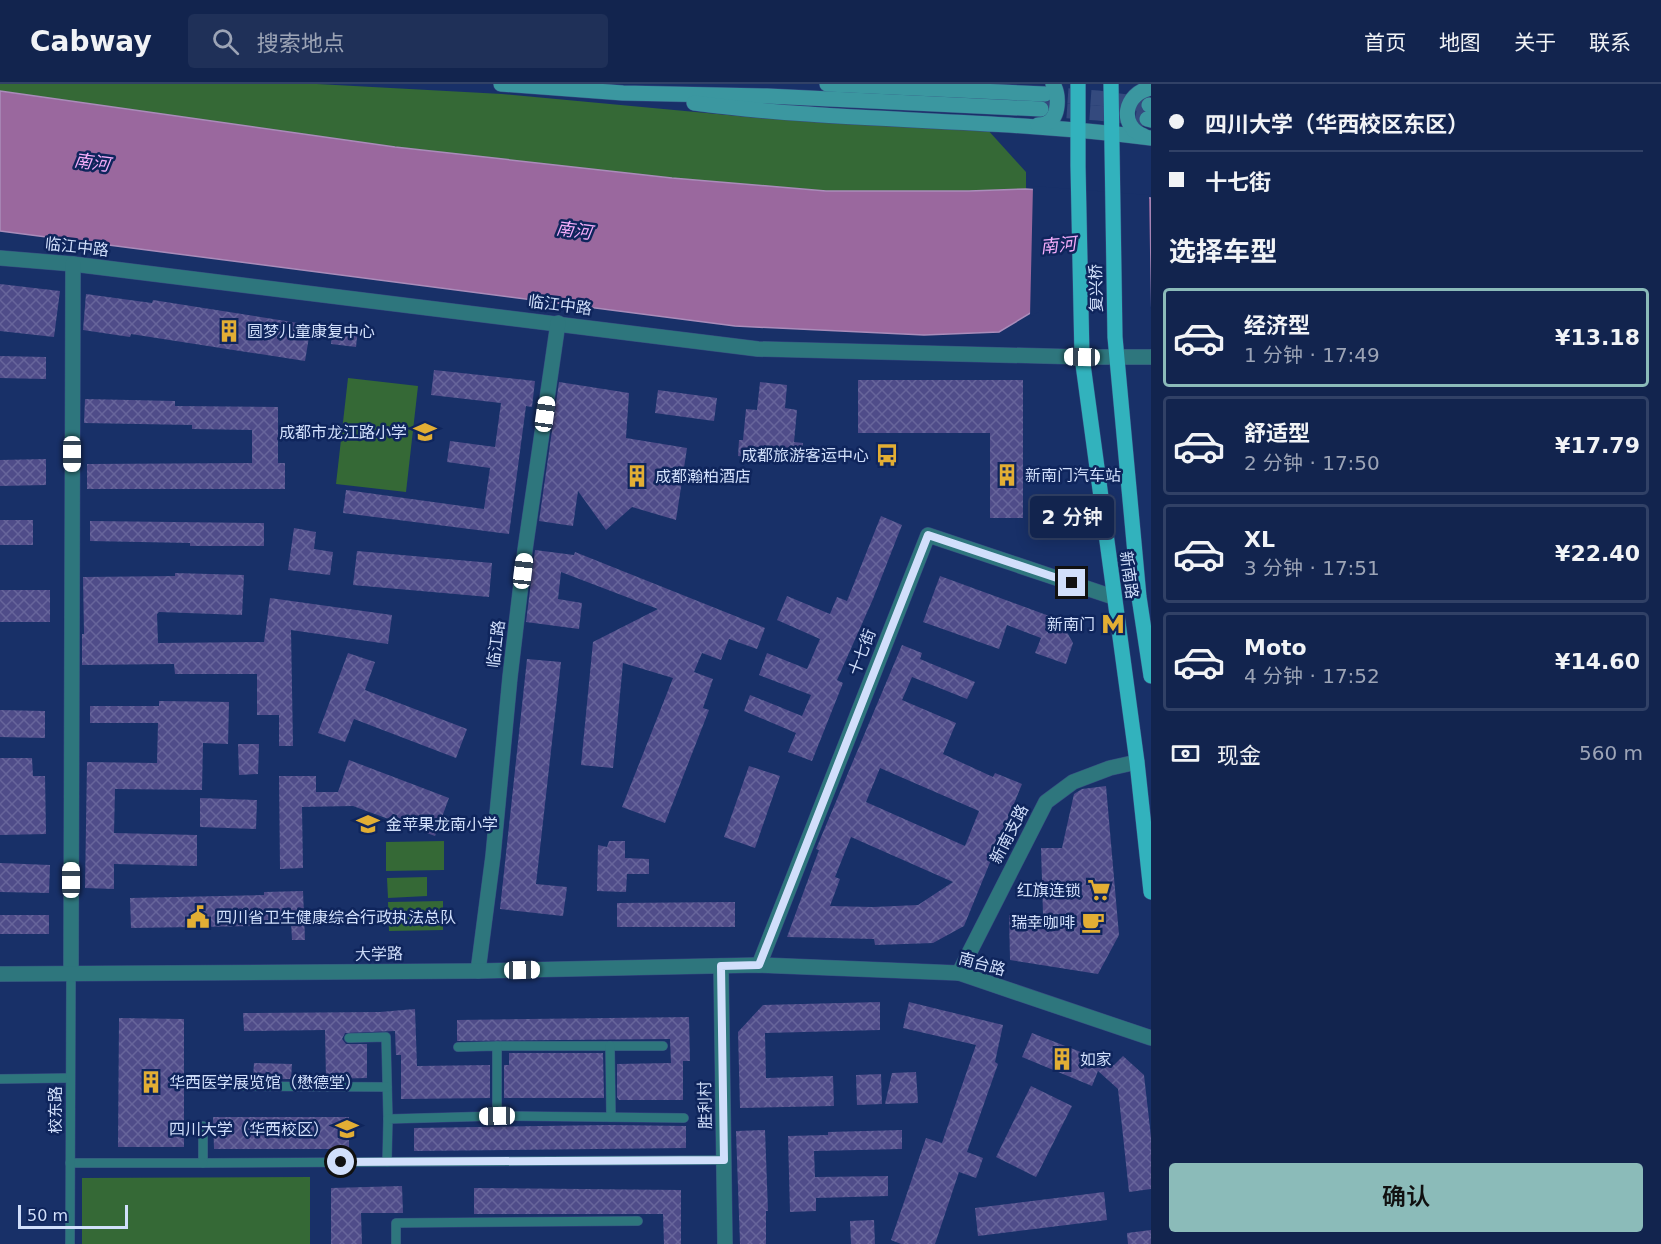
<!DOCTYPE html>
<html lang="zh">
<meta charset="utf-8">
<style>
:root{--surface:#12244e;--page:#1f3058;--text:#f1f3f6;--muted:#9ca4b6;--line:#314166;--accent:#8bbbb9}
body{margin:0;font-family:"DejaVu Sans","Noto Sans SC",sans-serif;background:var(--page);color:var(--text);height:100vh;display:flex;flex-direction:column;font-size:22px;white-space:nowrap}
*{box-sizing:border-box;margin:0}
p{font-size:20px;color:var(--muted)}
.icon{flex:none;width:33px;height:33px;fill:none;stroke:currentColor;stroke-width:2;stroke-linecap:round;stroke-linejoin:round}
.map{position:relative;flex:1;overflow:hidden}
.details{display:flex;flex-direction:column;background:var(--surface);width:510px}
.details>*{flex:none}
.hud{display:grid;align-content:center;height:132px;padding:0 18px;background:var(--surface)}
.scale{position:absolute;left:18px;bottom:15px;width:110px;box-sizing:border-box;padding-left:6px;border:3px solid #d1dffb;border-top:0;font-size:16px;line-height:21px;white-space:nowrap;color:#d1dffb;-webkit-text-stroke:4px #0f255c;paint-order:stroke}
.end{position:absolute;width:27px;height:27px;margin:-14px;border:8px solid #d1dffb;background:#111;box-shadow:0 0 0 3px #111}
.from{border-radius:50%}
.bubble{position:absolute;height:42px;border-radius:6px;background:var(--surface);box-shadow:0 3px 15px #0003,0 0 0 2px var(--line);font-size:20px;font-weight:600;line-height:42px;text-align:center}
.car{position:absolute;width:18px;height:36px;margin:-18px -9px;border-radius:8px;box-shadow:0 0 4px 2px #0007;background:linear-gradient(#fff 24%,#345 0 40%,#fff 0 76%,#345 0 86%,#fff 0)}
.hud b{display:flex;align-items:center;gap:21px;height:57px;font-size:22px}
.hud b+b{border-top:2px solid var(--line)}
.hud i{width:15px;height:15px;background:var(--text)}
ul{padding:0;list-style:none}
li{display:flex;align-items:center;gap:18px;height:99px;margin:0 12px 9px;padding:0 6px;border:3px solid var(--line);border-radius:6px}
li div{flex:1}
li b{display:block;font-size:22px}
li em{font-style:normal;font-weight:600}
li.on{border-color:var(--accent)}
li>.icon{width:54px;height:54px;stroke-width:1.5}
h2{padding:0 18px;font-size:27px;line-height:72px}
.pay{display:flex;align-items:center;gap:15px;height:66px;padding:0 18px;font-size:22px}
.pay p{margin-inline-start:auto}
.action{display:flex;gap:12px;margin-top:auto;padding:12px 18px}
.action a{flex:1;height:69px;border-radius:6px;background:var(--accent);color:#111;font-size:24px;font-weight:600;line-height:69px;text-align:center}
header{display:flex;align-items:center;gap:36px;box-sizing:border-box;height:84px;padding:0 30px;background:var(--surface);border-bottom:2px solid var(--line)}
header strong{font-size:28px}
nav{display:flex;gap:33px;margin-inline-start:auto;font-size:21px}
.search{width:420px;height:54px;background:var(--page);display:flex;align-items:center;gap:15px;box-sizing:border-box;padding:0 21px;border-radius:6px;color:var(--muted);font-size:22px}
main{display:flex;flex:1;min-height:0}
.map>svg:first-child{display:block}
.park{fill:#356936}
.water{fill:#9a689e;stroke:#aa8cba;stroke-width:1.5}
.pier{fill:#183068}
.building{fill:url(#building-cross-hatch);fill-rule:evenodd}
.lines{fill:none;stroke-linecap:round;stroke-linejoin:round}
.secondary-tunnel{stroke:#344a7e;stroke-width:15;stroke-dasharray:15 8;stroke-linecap:butt}
.service-casing{stroke:#364c80;stroke-width:10}
.minor-casing{stroke:#364c80;stroke-width:16}
.tertiary-casing{stroke:#364c80;stroke-width:16}
.secondary-casing{stroke:#364c80;stroke-width:16}
.primary-casing{stroke:#364c80;stroke-width:16}
.service{stroke:#2e767d;stroke-width:9}
.minor{stroke:#2e767d;stroke-width:15}
.tertiary{stroke:#2e767d;stroke-width:15}
.secondary{stroke:#3b97a0;stroke-width:15}
.primary{stroke:#32b2bd;stroke-width:15}
.route{stroke:#d1dffb;stroke-width:8}
.labels{text-anchor:middle;dominant-baseline:central;stroke-width:5;stroke-linejoin:round;paint-order:stroke}
.street-label{font-size:16px;fill:#d1dffb;stroke:#0f255c}
.poi-label{font-size:16px;fill:#d1dffb;stroke:#0f255c;text-anchor:start}
.water-label{font-size:18px;font-style:italic;fill:#f3acf9;stroke:#0f255c}
</style>
<header>
<strong>Cabway</strong>
<div class="search"><svg class="icon" aria-label="search" viewBox="0 0 24 24"><circle cx="10" cy="10" r="6"/><path d="M15 15l6 6"/></svg>搜索地点</div>
<nav><a>首页</a><a>地图</a><a>关于</a><a>联系</a></nav>
</header>
<main>
<div class="map">
<svg width="1151" height="1160" viewBox="0 0 1151 1160">
<defs>
<pattern id="building-cross-hatch" width="8" height="8" patternUnits="userSpaceOnUse" patternTransform="scale(1.5)"><rect width="8" height="8" fill="#4f4c89"/><path d="M0 0l8 8M0 8l8-8" fill="none" stroke="#67659b"/></pattern>
</defs>
<rect width="100%" height="100%" fill="#183068"/>
<g class="park">
<path d="M0 0H317L502 10 760 34 987 45 1026 88V105L969 107H826L672 94 395 63 0 7Z"/>
<path d="M348 294 418 302 406 408 336 400Z"/>
<path d="M444 757V786L386 787V758Z"/>
<path d="M427 793V812L388 814 387 794Z"/>
<path d="M443 817V846L389 847 388 818Z"/>
<path d="M310 1093V1160H82V1094Z"/>
</g>
<path class="water" d="M0 7 395 63 672 94 826 107H969L1026 105 1151 114V222H1042L999 248 924 251 735 242 0 147Z"/>
<path class="pier" d="M1033 102 1149 111 1151 225H1043L1030 233Z"/>
<g class="building">
<path d="M0 200 60 207 54 253 0 247Z"/>
<path d="M86 210 152 219 153 216 311 241 305 277 131 250 130 253 83 246Z"/>
<path d="M333 242 358 245 356 263 331 260Z"/>
<path d="M0 272 46 273V295L0 294Z"/>
<path d="M434 286 535 297 532 323 526 322 509 450 343 429 346 406 484 425 490 384 447 378 450 357 495 363 501 319 431 311Z"/>
<path d="M858 296H1023V434H990V349H858Z"/>
<path d="M559 298 629 309 626 354 687 364 676 436 632 423 606 446 578 407 573 442 539 437Z"/>
<path d="M760 298 787 301 785 324 797 326 794 358 803 359 801 378 738 372 739 356H743L746 325 757 326Z"/>
<path d="M658 306 717 314 714 337 655 329Z"/>
<path d="M85 315 175 317V322L278 323V379H285V405H87V380L252 379V346L192 345V341L84 339Z"/>
<path d="M46 375V401L0 402V376Z"/>
<path d="M881 432 902 441 873 515 837 596 843 599 812 677 788 668 796 649 744 627 750 611 802 632 811 611 759 591 767 569 807 585 820 555 777 536 787 512 830 530 837 513 847 517Z"/>
<rect x="0" y="436" width="33" height="25"/>
<path d="M90 437 264 439V462H190V459L90 457Z"/>
<path d="M294 444 316 448 314 465 333 468 330 491 288 486Z"/>
<path d="M535 466 574 471 575 468 765 544 757 565 729 555 721 576 702 569 694 588 713 595 703 624 709 626 665 739 622 723 673 594 623 579 613 684 581 681 593 558 658 525 561 488 558 515 582 519 579 545 526 538Z"/>
<path d="M357 467 492 479 489 513 353 501Z"/>
<path d="M175 489 244 491 242 531 159 528 157 530 158 559 264 558 270 514 392 531 388 560 291 546 293 662H279V631H257V590H175L174 580 82 581V550H84L83 493 175 492Z"/>
<path d="M940 492 1060 536 1073 559 1066 580 1035 569 1041 554 1007 541 999 565 923 538Z"/>
<rect x="0" y="506" width="50" height="32"/>
<path d="M902 561 922 569 920 575 975 598 967 615 912 593 902 616 956 639 943 670 993 693 995 689 1022 700 964 842 933 859 875 861 874 855 787 853 819 766 816 765ZM880 684 979 727 965 762 866 718ZM851 753 953 798 918 821 873 823 830 822 840 795 835 793Z"/>
<path d="M348 569 375 578 365 606 467 645 456 674 354 635 345 658 318 649Z"/>
<path d="M527 575 561 578 536 800 567 803 563 832 500 825Z"/>
<path d="M159 617 229 618 228 660 203 659 202 706 115 705 114 749 197 751V782L114 780V805L85 804 87 678 157 679 158 639H90V622H159Z"/>
<path d="M0 626 45 627V654L0 653Z"/>
<path d="M238 660H259L258 690 239 691Z"/>
<path d="M0 674H32L33 692H45L46 750 0 751Z"/>
<path d="M349 676 449 714 435 752 353 722 302 723 303 784 280 785 279 692H316V708H338Z"/>
<path d="M749 682 780 692 755 764 724 753Z"/>
<path d="M1106 702 1119 851 1098 890 1010 876 1009 831 1043 830 1041 764H1062L1074 710 1082 705Z"/>
<path d="M200 714 257 716 256 745 200 743Z"/>
<path d="M609 757H625V774L649 775V790H627L626 808 597 807 598 761 607 763Z"/>
<path d="M0 779 50 781 49 809 0 808Z"/>
<path d="M303 807 305 856H292L291 837 261 838V842L131 844 130 814 264 811V808Z"/>
<path d="M735 818V843H617V819Z"/>
<rect x="0" y="831" width="49" height="19"/>
<path d="M880 918V946L765 949 766 994 833 992 834 1022 740 1024 738 948 763 921Z"/>
<path d="M909 918 1003 941 995 978 998 980 967 1068 983 1074 976 1094 959 1088 935 1160H901L891 1156 926 1054 942 1059 976 961 903 944Z"/>
<path d="M415 925 417 982 490 981V1014L401 1015V971H396L395 947 345 949 342 955 346 960H367V994L326 995 325 946 244 947 243 929 380 928Z"/>
<path d="M689 933 690 977H683V1016H619L617 1013V980L671 979 670 955 457 957V936Z"/>
<path d="M119 934 184 935V1063H118Z"/>
<path d="M1032 949 1114 981 1123 972 1144 991 1151 1053V1105L1129 1108 1118 1005 1098 987 1092 1002 1022 973Z"/>
<path d="M509 969H603L604 1014H504V981H509Z"/>
<path d="M254 979 292 980 291 995H253Z"/>
<path d="M916 988 918 1019 885 1020 892 989Z"/>
<path d="M881 990 882 1020 857 1021 856 991Z"/>
<path d="M1031 1002 1072 1022 1036 1093 996 1073Z"/>
<path d="M213 1033H349V1065H214Z"/>
<path d="M609 1041 686 1042V1064L414 1067V1044Z"/>
<path d="M765 1046 768 1127H766V1160H740L736 1047Z"/>
<path d="M902 1046V1065L814 1067 815 1093 888 1092V1112L816 1114V1127L790 1128 788 1052 828 1051V1048Z"/>
<path d="M402 1102 403 1129H361L362 1160H331V1104Z"/>
<path d="M474 1104 681 1106V1160H664L663 1130H474Z"/>
<path d="M1104 1108 1107 1136 978 1152 975 1124Z"/>
<path d="M874 1136 875 1160H851L850 1137Z"/>
<path d="M1151 1146V1160H1128L1127 1149Z"/>
</g>
<g class="lines">
<g class="secondary-tunnel">
<path d="M1045 10 1098 14 1149 21"/>
<path d="M1044 25 1098 29 1147 35"/>
</g>
<g class="service-casing">
<g id="service">
<path d="M349 954 386 953 388 1035"/>
<path d="M497 962H663"/>
<path d="M610 962 611 1033"/>
<path d="M458 963 497 962V1032"/>
<path d="M0 995 70 994"/>
<path d="M234 1002 387 1003"/>
<path d="M203 1042V1079L724 1076"/>
<path d="M387 1078 388 1035 497 1032 684 1034"/>
<path d="M70 1079H203"/>
<path d="M70 1160 71 891"/>
<path d="M396 1160V1139L638 1137"/>
</g>
</g>
<g class="minor-casing">
<g id="minor">
<path d="M0 174 73 180 758 265 1082 273H1151"/>
<path d="M759 881 928 451 1113 513"/>
<path d="M478 887 493 772 510 593 525 466 558 239"/>
<path d="M959 889 1046 718 1073 698 1110 684 1137 678"/>
<path d="M71 891 73 180"/>
</g>
</g>
<g class="tertiary-casing">
<g id="tertiary">
<path d="M721 882 725 1160"/>
<path d="M0 890 478 887 759 881 959 889 1151 954"/>
</g>
</g>
<g class="secondary-casing">
<g id="secondary">
<path d="M501 0 623 9 767 12 1041 25"/>
<path d="M827 0 1045 10"/>
<path d="M694 19C845 39 999 34 1151 54"/>
<path d="M1149 21 1151 22"/>
<path d="M1147 35 1151 36"/>
<path d="M1038 41C1041 41 1044 41 1047 39 1060 33 1059 10 1053 0"/>
<path d="M1144 52C1118 42 1124 9 1151 4"/>
</g>
</g>
<g class="primary-casing">
<g id="primary">
<path d="M1078 0V82L1082 273 1137 678 1151 808"/>
<path d="M1111 0 1115 253 1139 513 1151 592"/>
</g>
</g>
<use href="#service" class="service"/>
<use href="#minor" class="minor"/>
<use href="#tertiary" class="tertiary"/>
<use href="#secondary" class="secondary"/>
<use href="#primary" class="primary"/>
</g>
<g class="lines">
<path class="route" d="M341 1078 724 1076 721 882 759 881 928 451 1072 499"/>
</g>
<defs>
<g id="building-bare" transform="scale(1.8)"><path d="M-4-6H4V6H1V3H-1V6H-4ZM-2.5-4.3h1.7v1.8h-1.7ZM.8-4.3h1.7v1.8H.8ZM-2.5-1h1.7V.8h-1.7ZM.8-1h1.7V.8H.8Z" fill="#e2ae34" stroke="#0f255c" stroke-width="2.5" paint-order="stroke"/></g>
<g id="school-bare" transform="scale(1.8)"><path d="M0-5L7-2L0 1L-7-2ZM-4 1L0 2.5L4 1V4Q0 6-4 4Z" fill="#e2ae34" stroke="#0f255c" stroke-width="2.5" paint-order="stroke"/></g>
<g id="bus-bare" transform="scale(1.8)"><path d="M-5-6H5V4H4V6H2V4H-2V6H-4V4H-5ZM-3.5-4V0h7V-4ZM-3.5 1.2v1.5H-2V1.2ZM2 1.2v1.5H3.5V1.2Z" fill="#e2ae34" stroke="#0f255c" stroke-width="2.5" paint-order="stroke"/></g>
<g id="metro-bare" transform="scale(1.8)"><path d="M-5.5 5V-5H-3L0 0L3-5H5.5V5H3V-.5L0 4L-3-.5V5Z" fill="#e2ae34" stroke="#0f255c" stroke-width="2.5" paint-order="stroke"/></g>
<g id="supermarket-bare" transform="scale(1.8)"><path d="M-6-5.5h2.5l.6 2H6L4.5 2H-2.5L-4.4-4H-6ZM-1.5 3.2a1.3 1.3 0 1 0 .1 0ZM3 3.2a1.3 1.3 0 1 0 .1 0Z" fill="#e2ae34" stroke="#0f255c" stroke-width="2.5" paint-order="stroke"/></g>
<g id="civic-bare" transform="scale(1.8)"><path d="M-.6-6.5H3V-4.5H.6V-3L4-1V1h2V6H-6V1h2V-1L-.6-3ZM-1.2 2.5V6h2.4V2.5Z" fill="#e2ae34" stroke="#0f255c" stroke-width="2.5" paint-order="stroke"/></g>
<g id="cafe-bare" transform="scale(1.8)"><path d="M-5.5-4.5H6V0H3Q3 3.5 0 3.5H-2.5Q-5.5 3.5-5.5 0ZM3-3.2v2h1.7v-2ZM-6 4.5H4V6H-6Z" fill="#e2ae34" stroke="#0f255c" stroke-width="2.5" paint-order="stroke"/></g>
<g id="university-bare" transform="scale(1.8)"><path d="M0-5L7-2L0 1L-7-2ZM-4 1L0 2.5L4 1V4Q0 6-4 4Z" fill="#e2ae34" stroke="#0f255c" stroke-width="2.5" paint-order="stroke"/></g>
</defs>
<g fill-rule="evenodd">
<use href="#building-bare" x="229" y="247"/>
<use href="#school-bare" x="425" y="348"/>
<use href="#bus-bare" x="887" y="371"/>
<use href="#building-bare" x="1007" y="391"/>
<use href="#building-bare" x="637" y="392"/>
<use href="#metro-bare" x="1113" y="540"/>
<use href="#school-bare" x="368" y="740"/>
<use href="#supermarket-bare" x="1099" y="806"/>
<use href="#civic-bare" x="198" y="833"/>
<use href="#cafe-bare" x="1093" y="838"/>
<use href="#building-bare" x="1062" y="975"/>
<use href="#building-bare" x="151" y="998"/>
<use href="#university-bare" x="347" y="1045"/>
</g>
<g class="labels">
<g class="street-label">
<text transform="translate(77 163) rotate(6)">临江中路</text>
<text transform="translate(1096 204) rotate(-91)">复兴桥</text>
<text transform="translate(560 221) rotate(7)">临江中路</text>
<text transform="translate(1129 491) rotate(82)">新南路</text>
<text transform="translate(496 560) rotate(-83)">临江路</text>
<text transform="translate(862 568) rotate(-69)">十七街</text>
<text transform="translate(1009 750) rotate(-63)">新南支路</text>
<text transform="translate(379 870) rotate(-1)">大学路</text>
<text transform="translate(982 880) rotate(15)">南台路</text>
<text transform="translate(705 1021) rotate(-91)">胜利村</text>
<text transform="translate(55 1026) rotate(-90)">校东路</text>
</g>
<g class="poi-label">
<text x="247" y="247">圆梦儿童康复中心</text>
<text x="407" y="348" text-anchor="end">成都市龙江路小学</text>
<text x="869" y="371" text-anchor="end">成都旅游客运中心</text>
<text x="1025" y="391">新南门汽车站</text>
<text x="655" y="392">成都瀚柏酒店</text>
<text x="1095" y="540" text-anchor="end">新南门</text>
<text x="386" y="740">金苹果龙南小学</text>
<text x="1081" y="806" text-anchor="end">红旗连锁</text>
<text x="216" y="833">四川省卫生健康综合行政执法总队</text>
<text x="1075" y="838" text-anchor="end">瑞幸咖啡</text>
<text x="1080" y="975">如家</text>
<text x="169" y="998">华西医学展览馆（懋德堂）</text>
<text x="329" y="1045" text-anchor="end">四川大学（华西校区）</text>
</g>
<g class="water-label">
<text transform="translate(92 78) rotate(8)">南河</text>
<text transform="translate(574 146) rotate(8)">南河</text>
<text transform="translate(1058 161) rotate(-6)">南河</text>
</g>
</g>
</svg>
<div class="scale">50 m</div>
<i class="end from" style="left:341px;top:1078px"></i>
<i class="end" style="left:1072px;top:499px"></i>
<div class="bubble" style="left:1030px;top:412px;width:84px">2 分钟</div>
<i class="car" style="left:1082px;top:273px;rotate:271deg"></i>
<i class="car" style="left:545px;top:330px;rotate:8deg"></i>
<i class="car" style="left:72px;top:370px;rotate:180deg"></i>
<i class="car" style="left:523px;top:487px;rotate:7deg"></i>
<i class="car" style="left:71px;top:796px;rotate:0deg"></i>
<i class="car" style="left:522px;top:886px;rotate:89deg"></i>
<i class="car" style="left:497px;top:1032px;rotate:269deg"></i>
</div>
<section class="details">
<div class="hud">
<b><i class="from"></i>四川大学（华西校区东区）</b>
<b><i></i>十七街</b>
</div>
<h2>选择车型</h2>
<ul>
<li class="on"><svg class="icon" aria-label="car" viewBox="0 0 24 24"><path d="M5 17H2v-5l4-1 3-4h7l3 4 3 1v5h-3M9 17h6M6 11h13"/><circle cx="7" cy="17" r="2"/><circle cx="17" cy="17" r="2"/></svg><div><b>经济型</b><p>1 分钟 · 17:49</p></div><em>¥13.18</em></li>
<li><svg class="icon" aria-label="car" viewBox="0 0 24 24"><path d="M5 17H2v-5l4-1 3-4h7l3 4 3 1v5h-3M9 17h6M6 11h13"/><circle cx="7" cy="17" r="2"/><circle cx="17" cy="17" r="2"/></svg><div><b>舒适型</b><p>2 分钟 · 17:50</p></div><em>¥17.79</em></li>
<li><svg class="icon" aria-label="car" viewBox="0 0 24 24"><path d="M5 17H2v-5l4-1 3-4h7l3 4 3 1v5h-3M9 17h6M6 11h13"/><circle cx="7" cy="17" r="2"/><circle cx="17" cy="17" r="2"/></svg><div><b>XL</b><p>3 分钟 · 17:51</p></div><em>¥22.40</em></li>
<li><svg class="icon" aria-label="car" viewBox="0 0 24 24"><path d="M5 17H2v-5l4-1 3-4h7l3 4 3 1v5h-3M9 17h6M6 11h13"/><circle cx="7" cy="17" r="2"/><circle cx="17" cy="17" r="2"/></svg><div><b>Moto</b><p>4 分钟 · 17:52</p></div><em>¥14.60</em></li>
</ul>
<div class="pay"><svg class="icon" aria-label="cash" viewBox="0 0 24 24"><path d="M3 7h18v10H3z"/><circle cx="12" cy="12" r="2"/></svg>现金<p>560 m</p></div>
<div class="action"><a>确认</a></div>
</section>
</main>
